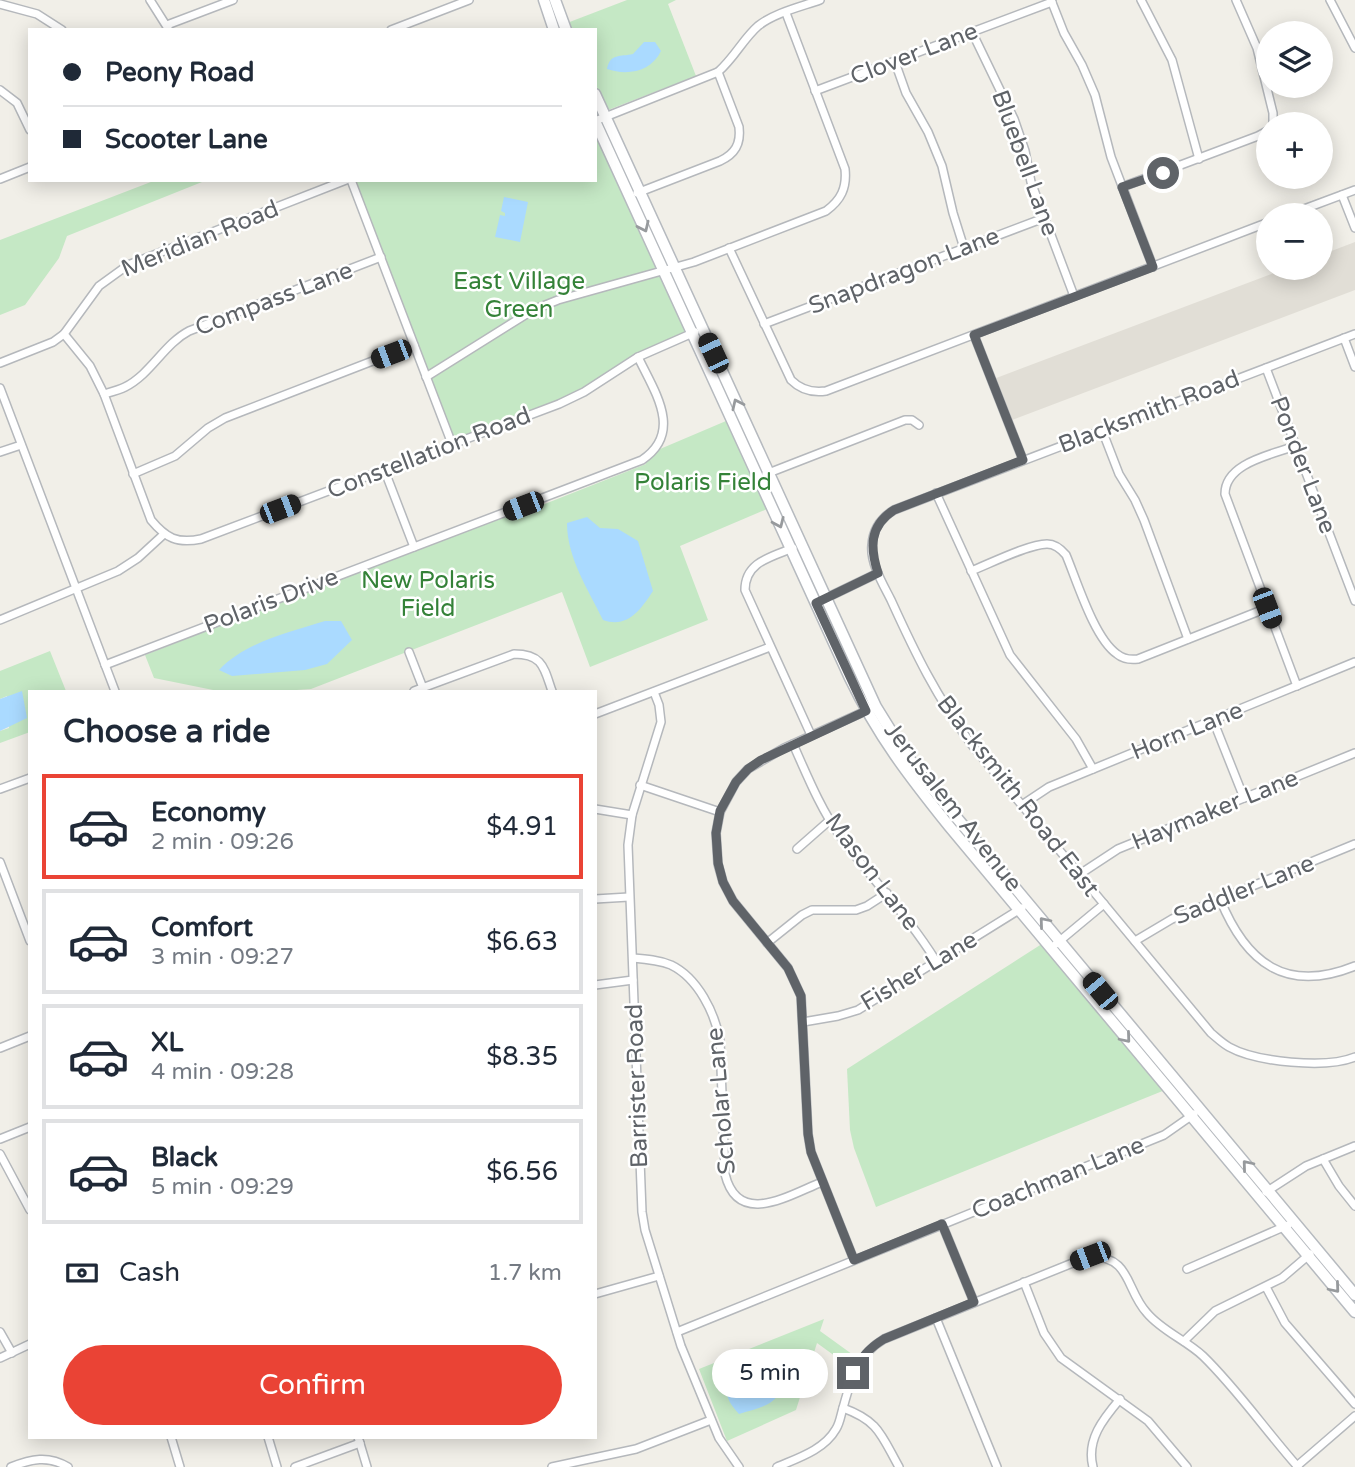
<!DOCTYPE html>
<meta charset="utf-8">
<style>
:root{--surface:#fff;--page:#f6f6f7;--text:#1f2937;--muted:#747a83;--line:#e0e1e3;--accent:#ea4335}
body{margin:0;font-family:"Varela Round",sans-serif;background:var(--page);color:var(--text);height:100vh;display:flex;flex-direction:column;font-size:26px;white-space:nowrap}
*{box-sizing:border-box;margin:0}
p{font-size:23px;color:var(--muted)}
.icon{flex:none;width:38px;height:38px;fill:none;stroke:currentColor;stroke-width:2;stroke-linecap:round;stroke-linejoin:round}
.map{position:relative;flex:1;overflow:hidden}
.sheet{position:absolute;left:28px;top:690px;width:569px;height:749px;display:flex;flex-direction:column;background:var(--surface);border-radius:0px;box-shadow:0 4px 18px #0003}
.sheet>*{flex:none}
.guide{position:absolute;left:28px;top:28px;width:569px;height:154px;border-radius:0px;box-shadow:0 4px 18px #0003;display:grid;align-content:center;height:154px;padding:0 35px;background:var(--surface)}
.tools{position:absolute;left:1256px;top:21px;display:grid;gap:14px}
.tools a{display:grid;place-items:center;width:77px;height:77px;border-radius:50%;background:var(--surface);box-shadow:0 4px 18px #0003;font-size:35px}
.end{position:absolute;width:32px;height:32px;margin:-16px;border:9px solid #5f6368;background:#fff;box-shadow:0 0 0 4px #fff}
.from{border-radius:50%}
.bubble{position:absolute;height:49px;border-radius:24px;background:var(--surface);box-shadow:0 4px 18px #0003;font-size:23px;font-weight:600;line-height:49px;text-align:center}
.car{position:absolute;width:21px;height:42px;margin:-21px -10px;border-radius:9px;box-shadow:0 0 5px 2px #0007;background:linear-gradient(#222 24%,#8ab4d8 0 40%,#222 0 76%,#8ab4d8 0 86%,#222 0)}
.guide b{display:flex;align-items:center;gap:24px;height:66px;font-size:26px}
.guide b+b{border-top:2px solid var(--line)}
.guide i{width:18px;height:18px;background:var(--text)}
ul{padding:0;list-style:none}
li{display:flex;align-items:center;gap:21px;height:105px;margin:0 14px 10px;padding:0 21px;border:4px solid var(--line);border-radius:0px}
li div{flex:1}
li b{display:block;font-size:26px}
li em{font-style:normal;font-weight:600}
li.selected{border-color:var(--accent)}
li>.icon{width:63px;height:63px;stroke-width:1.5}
h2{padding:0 35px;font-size:32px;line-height:84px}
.pay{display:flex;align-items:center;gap:18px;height:77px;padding:0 35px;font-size:26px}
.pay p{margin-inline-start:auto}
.primary-button{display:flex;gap:14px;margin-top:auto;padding:14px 35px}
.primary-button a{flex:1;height:80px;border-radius:42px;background:var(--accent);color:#fff;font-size:28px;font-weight:600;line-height:80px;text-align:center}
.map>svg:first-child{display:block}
.education{fill:#e1ded6}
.green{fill:#c5e8c5}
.water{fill:#aadaff}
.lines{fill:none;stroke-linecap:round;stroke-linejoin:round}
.street-casing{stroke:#b5b8bc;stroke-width:10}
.secondary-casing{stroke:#b6babf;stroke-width:13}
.street{stroke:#fff;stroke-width:7}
.secondary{stroke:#fff;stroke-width:10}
.oneway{stroke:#979a9d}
.route{stroke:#5f6368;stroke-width:9}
.labels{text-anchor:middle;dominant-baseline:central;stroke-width:5;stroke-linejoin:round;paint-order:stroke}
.street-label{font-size:24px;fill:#5f6368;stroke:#fff}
.park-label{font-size:24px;fill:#348238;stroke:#fff}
</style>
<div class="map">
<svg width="1355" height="1467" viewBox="0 0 1355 1467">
<rect width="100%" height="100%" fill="#f1efe8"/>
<path class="education" d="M1355 242V290L1007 422 991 380 1287 268H1321V255Z"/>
<g class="green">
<path d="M627 0H676L668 4 696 76 608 110 595 83V30H570L567 23Z"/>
<path d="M595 108 696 331 619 364 583 392 451 443 351 180H595Z"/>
<path d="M156 180H207L67 236 59 258 25 305 0 315V240Z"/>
<path d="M726 421 767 509 680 546 708 620 590 667 562 592 311 689 283 691H218L154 678 145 655 529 504 532 509 646 464 644 458 653 452Z"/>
<path d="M50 651 66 691H30V732L0 743V731L9 728 7 696 0 699V671Z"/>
<path d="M1048 940 1170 1088 876 1207 854 1148 850 1130 847 1069Z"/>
<path d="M824 1319 820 1331 856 1357 850 1367 817 1343 796 1410 727 1441 699 1369Z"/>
</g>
<g class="water">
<path d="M644 42H655L661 51C651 72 627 76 607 69 610 53 620 57 633 54Z"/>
<path d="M504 197 528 202 520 242 495 237 500 215 505 216V213L501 211Z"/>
<path d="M587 517 600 528 618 529 638 541 653 591C641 609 628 629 603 620 588 589 567 558 567 523Z"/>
<path d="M325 621H341L352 640 327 664 305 670 232 676 219 670C245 642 290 632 325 621Z"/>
<path d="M22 691 27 718 0 731V699Z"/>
<path d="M770 1358 786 1371C781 1405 768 1405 739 1414 727 1401 724 1393 728 1376Z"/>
</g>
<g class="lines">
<g class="street-casing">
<g id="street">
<path d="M150 0 169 30"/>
<path d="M1051 0 1064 33 1082 65 1095 95 1111 157 1153 267"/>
<path d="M1141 0 1172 60 1199 159"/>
<path d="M1236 0 1257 48 1273 113V124"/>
<path d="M1330 0 1355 48"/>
<path d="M0 4 37 14 62 30"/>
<path d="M167 25 233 0"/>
<path d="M391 30 469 0"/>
<path d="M972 32 1014 119 1025 151 1031 182 1074 296"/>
<path d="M895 62 906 93 928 132 942 166 953 213 964 248"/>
<path d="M0 90 17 103 30 130"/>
<path d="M815 91 1052 2"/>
<path d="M595 121 718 72C735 57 743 39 758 26 774 13 800 7 820 0"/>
<path d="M0 179 30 167"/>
<path d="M351 180 452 444"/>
<path d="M1122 187 1258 136 1269 130"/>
<path d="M637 193 720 161C735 154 741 144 739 127L718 72"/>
<path d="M1342 195 1355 228"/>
<path d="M1288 215 1355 190"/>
<path d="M729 248 791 380C801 390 812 393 826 391L1269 222"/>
<path d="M764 324 1044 218"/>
<path d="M64 334 90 366 104 394 151 520C166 538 177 544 201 539L559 404 584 392 638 357 695 332"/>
<path d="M1355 334 894 510C881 518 873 529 872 545 870 563 883 584 891 600 916 655 936 696 972 745L1211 1033C1217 1038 1222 1043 1229 1047 1256 1062 1326 1069 1355 1057"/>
<path d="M974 335 1023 460"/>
<path d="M1344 338 1355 367"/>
<path d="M0 363 53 342 64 334 99 286 128 265 346 180"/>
<path d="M1266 368 1355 601"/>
<path d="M426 377 533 310 558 300 694 262 826 211C841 200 847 188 845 169L786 13"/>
<path d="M0 388 115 691"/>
<path d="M104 394C111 392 119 390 125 387 151 374 164 344 189 331L381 257"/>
<path d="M1102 430 1119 474 1135 500 1144 520 1188 639"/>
<path d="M1295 446C1271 455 1225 463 1225 494L1297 686"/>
<path d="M0 452 21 445"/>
<path d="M384 469 414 547"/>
<path d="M133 474 175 456 208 428 225 418 414 345"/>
<path d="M766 474 905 420H912L919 425"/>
<path d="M936 493 1010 655 1076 739 1093 769"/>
<path d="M793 548C771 557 745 562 745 590L811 735"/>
<path d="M971 571C989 564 1029 544 1047 544 1055 544 1061 549 1066 555 1077 581 1094 638 1117 654 1123 659 1130 660 1138 659L1267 608"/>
<path d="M822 600 878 573"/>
<path d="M0 620 118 571 138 558 163 535"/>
<path d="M409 652 423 688"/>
<path d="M105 665 642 460C684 432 654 391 638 357"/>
<path d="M414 691 514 654C543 654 544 668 552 691"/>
<path d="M654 692 659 705 661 722 632 815 628 845 642 1212 645 1230 681 1346 719 1438 739 1467"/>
<path d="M595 714 770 647"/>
<path d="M1213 720 1244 798"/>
<path d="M793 744C807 775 820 808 840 836 871 878 908 916 936 961"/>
<path d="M640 785 720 812"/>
<path d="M0 789 30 778"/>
<path d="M1022 805 1049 787 1355 662"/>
<path d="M595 809 632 815"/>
<path d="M797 849 830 820"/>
<path d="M0 862 30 941"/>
<path d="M1080 874 1118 849 1355 753"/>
<path d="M595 899 629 897"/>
<path d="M1220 899C1246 963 1286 994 1355 966"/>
<path d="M1135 941 1172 919 1355 844"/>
<path d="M767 943 802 915 812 910H856L867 906 887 893"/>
<path d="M1056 944 1104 904"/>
<path d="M633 958C646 959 659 960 671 965 698 978 715 1013 720 1041L725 1174C738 1228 789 1195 822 1182"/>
<path d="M595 985 633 980"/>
<path d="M803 1022 838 1016 858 1010 1022 908"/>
<path d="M0 1048 30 1036"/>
<path d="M0 1139 30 1127"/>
<path d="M0 1154 30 1210"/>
<path d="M1323 1159 1339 1186 1355 1206"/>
<path d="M1266 1192 1306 1166 1355 1146"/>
<path d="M942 1224 974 1302"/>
<path d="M854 1260 811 1152 808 1134 801 996 788 968 733 901 723 882 718 864 716 833 720 812 736 782 748 769 784 748 870 709"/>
<path d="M1187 1269 1288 1225"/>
<path d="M1024 1282 1044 1333 1061 1358 1148 1421 1187 1467"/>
<path d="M1266 1287 1285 1323 1355 1404"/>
<path d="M595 1294 659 1276"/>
<path d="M936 1318 997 1467"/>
<path d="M0 1332 12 1353"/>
<path d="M677 1332 1164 1135 1194 1114"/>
<path d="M1184 1341 1215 1311 1282 1278 1310 1254"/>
<path d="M0 1358 30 1344"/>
<path d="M843 1408C879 1421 881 1435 899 1467"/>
<path d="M171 1437 180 1467"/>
<path d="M268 1437 277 1467"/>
<path d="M358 1437 367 1467"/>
<path d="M1297 1466 1355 1416"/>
<path d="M11 1467C31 1459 48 1455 68 1467"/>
<path d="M295 1467 360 1443"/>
<path d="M552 1467 636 1449 711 1420"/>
<path d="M777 1467C798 1458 824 1450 836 1429 840 1423 841 1414 843 1408 851 1379 857 1355 884 1339L1090 1256C1132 1257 1125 1289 1147 1313 1162 1331 1186 1340 1203 1356 1237 1389 1266 1431 1298 1467"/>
<path d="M1093 1467C1086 1440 1103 1419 1120 1399"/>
</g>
</g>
<g class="secondary-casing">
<g id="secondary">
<path d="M544 0 554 30"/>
<path d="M555 0 566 30"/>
<path d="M595 94 876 707 902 749 926 781 1355 1295"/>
<path d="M595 121 850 678C878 736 909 776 949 826L1355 1312"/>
</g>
</g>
<use href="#street" class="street"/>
<use href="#secondary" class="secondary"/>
</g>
<defs><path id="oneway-chevron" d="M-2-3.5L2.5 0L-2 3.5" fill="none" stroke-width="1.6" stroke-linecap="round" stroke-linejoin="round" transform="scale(1.75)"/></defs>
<g class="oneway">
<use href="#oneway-chevron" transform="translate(644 227) rotate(65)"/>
<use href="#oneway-chevron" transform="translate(737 404) rotate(-115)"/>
<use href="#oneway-chevron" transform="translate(779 523) rotate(66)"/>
<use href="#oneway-chevron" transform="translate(1044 922) rotate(-130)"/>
<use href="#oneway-chevron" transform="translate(1126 1038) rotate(50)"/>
<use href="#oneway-chevron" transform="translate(1247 1165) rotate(-130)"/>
<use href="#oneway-chevron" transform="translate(1335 1288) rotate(50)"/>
</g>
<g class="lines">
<path class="route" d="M853 1373C861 1358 869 1348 884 1339L974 1302 942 1224 854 1260 811 1152 808 1134 801 996 788 968 733 901 723 882 718 863 716 833 720 811 736 782 748 769 761 760 866 711 816 603 878 573C870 548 869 526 894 510L1023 460 974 335 1153 267 1122 187 1163 173"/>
</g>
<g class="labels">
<g class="street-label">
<text transform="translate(914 54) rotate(-21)">Clover Lane</text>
<text transform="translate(1025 163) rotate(70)">Bluebell Lane</text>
<text transform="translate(200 239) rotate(-22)">Meridian Road</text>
<text transform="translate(904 271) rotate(-21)">Snapdragon Lane</text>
<text transform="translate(274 299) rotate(-21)">Compass Lane</text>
<text transform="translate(1149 412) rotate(-21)">Blacksmith Road</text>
<text transform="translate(429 453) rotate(-21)">Constellation Road</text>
<text transform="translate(1303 465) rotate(69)">Ponder Lane</text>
<text transform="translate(271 601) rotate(-21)">Polaris Drive</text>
<text transform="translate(1187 731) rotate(-22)">Horn Lane</text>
<text transform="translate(1018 796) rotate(52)">Blacksmith Road East</text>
<text transform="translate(953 807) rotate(52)">Jerusalem Avenue</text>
<text transform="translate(1215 810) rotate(-22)">Haymaker Lane</text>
<text transform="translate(872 872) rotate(53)">Mason Lane</text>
<text transform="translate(1244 890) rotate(-22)">Saddler Lane</text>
<text transform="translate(919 971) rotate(-31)">Fisher Lane</text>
<text transform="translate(637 1086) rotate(-92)">Barrister Road</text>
<text transform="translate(721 1101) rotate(-95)">Scholar Lane</text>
<text transform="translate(1058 1178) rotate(-22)">Coachman Lane</text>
</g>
<g class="park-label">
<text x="519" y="281">East Village<tspan x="519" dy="28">Green</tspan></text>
<text x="703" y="482">Polaris Field</text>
<text x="428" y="580">New Polaris<tspan x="428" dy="28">Field</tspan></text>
</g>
</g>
</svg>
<div class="tools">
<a><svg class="icon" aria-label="layers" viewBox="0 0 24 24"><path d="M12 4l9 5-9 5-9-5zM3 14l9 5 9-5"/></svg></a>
<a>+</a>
<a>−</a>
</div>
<i class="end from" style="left:1163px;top:173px"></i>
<i class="end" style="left:853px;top:1373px"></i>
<div class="bubble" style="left:712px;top:1349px;width:116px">5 min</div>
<i class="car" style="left:713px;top:353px;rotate:335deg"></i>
<i class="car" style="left:391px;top:354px;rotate:249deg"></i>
<i class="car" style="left:523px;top:506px;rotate:249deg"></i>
<i class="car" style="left:280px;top:509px;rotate:69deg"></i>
<i class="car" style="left:1267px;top:608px;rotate:159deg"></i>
<i class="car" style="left:1100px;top:991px;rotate:320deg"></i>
<i class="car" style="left:1090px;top:1256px;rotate:249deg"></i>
<div class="guide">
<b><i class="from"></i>Peony Road</b>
<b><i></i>Scooter Lane</b>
</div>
<section class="sheet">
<h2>Choose a ride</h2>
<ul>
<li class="selected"><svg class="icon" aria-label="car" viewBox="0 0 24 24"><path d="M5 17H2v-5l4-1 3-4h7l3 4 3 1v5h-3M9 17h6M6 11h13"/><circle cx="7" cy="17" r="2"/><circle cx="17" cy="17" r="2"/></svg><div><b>Economy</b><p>2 min · 09:26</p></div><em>$4.91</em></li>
<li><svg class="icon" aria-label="car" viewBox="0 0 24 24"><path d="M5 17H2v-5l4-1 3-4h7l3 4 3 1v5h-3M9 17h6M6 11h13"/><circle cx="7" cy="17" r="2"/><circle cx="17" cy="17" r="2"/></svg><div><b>Comfort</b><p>3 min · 09:27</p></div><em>$6.63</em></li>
<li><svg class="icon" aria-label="car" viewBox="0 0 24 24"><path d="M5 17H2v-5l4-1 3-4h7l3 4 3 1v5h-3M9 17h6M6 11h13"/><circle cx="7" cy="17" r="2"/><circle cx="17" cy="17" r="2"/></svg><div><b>XL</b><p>4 min · 09:28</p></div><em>$8.35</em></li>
<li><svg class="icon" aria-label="car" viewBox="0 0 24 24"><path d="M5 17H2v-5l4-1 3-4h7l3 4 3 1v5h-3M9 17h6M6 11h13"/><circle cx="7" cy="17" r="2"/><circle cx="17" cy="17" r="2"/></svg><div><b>Black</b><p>5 min · 09:29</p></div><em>$6.56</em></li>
</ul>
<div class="pay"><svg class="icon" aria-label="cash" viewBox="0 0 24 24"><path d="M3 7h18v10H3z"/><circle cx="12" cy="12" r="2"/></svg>Cash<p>1.7 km</p></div>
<div class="primary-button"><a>Confirm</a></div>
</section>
</div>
